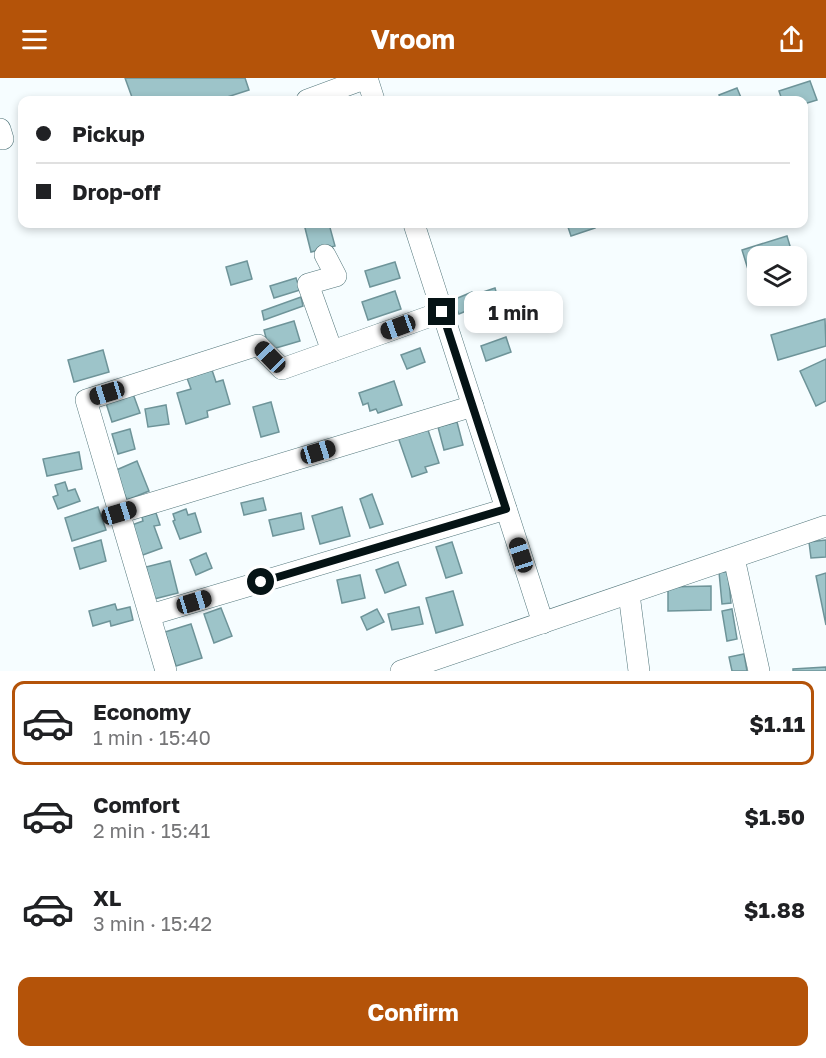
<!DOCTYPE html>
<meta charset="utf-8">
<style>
:root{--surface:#fff;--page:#f2f2f2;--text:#202124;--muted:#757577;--line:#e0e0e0;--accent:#b45309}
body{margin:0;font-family:"Golos Text",sans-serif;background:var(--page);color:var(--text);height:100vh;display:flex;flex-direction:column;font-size:22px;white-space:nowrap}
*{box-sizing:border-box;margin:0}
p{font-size:20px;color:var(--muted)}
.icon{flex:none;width:33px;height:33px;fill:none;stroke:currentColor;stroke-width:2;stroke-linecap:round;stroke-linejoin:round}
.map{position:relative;height:593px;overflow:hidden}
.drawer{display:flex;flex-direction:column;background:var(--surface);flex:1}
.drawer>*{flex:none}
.guide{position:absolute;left:18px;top:18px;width:790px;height:132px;border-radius:12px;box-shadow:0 3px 9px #0003;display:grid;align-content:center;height:132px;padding:0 18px;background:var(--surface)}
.controls{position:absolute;left:747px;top:168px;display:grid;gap:12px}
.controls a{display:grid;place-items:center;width:60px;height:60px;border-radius:12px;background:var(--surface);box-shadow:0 3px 9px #0003;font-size:30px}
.end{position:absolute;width:27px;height:27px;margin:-14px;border:8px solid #051315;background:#fff;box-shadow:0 0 0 3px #fff}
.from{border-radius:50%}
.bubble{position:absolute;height:42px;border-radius:12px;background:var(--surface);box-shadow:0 3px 9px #0003;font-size:20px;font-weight:700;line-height:42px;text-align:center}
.car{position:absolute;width:18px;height:36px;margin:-18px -9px;border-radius:8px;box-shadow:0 0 4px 2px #0007;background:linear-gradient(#222 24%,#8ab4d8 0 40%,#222 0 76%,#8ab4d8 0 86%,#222 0)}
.guide b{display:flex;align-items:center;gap:21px;height:57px;font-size:22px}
.guide b+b{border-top:2px solid var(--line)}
.guide i{width:15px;height:15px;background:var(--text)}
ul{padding:10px 0 0;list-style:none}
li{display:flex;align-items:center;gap:18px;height:84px;margin:0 12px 9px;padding:0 6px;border:3px solid transparent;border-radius:12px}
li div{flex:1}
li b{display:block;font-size:22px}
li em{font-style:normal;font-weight:700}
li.current{border-color:var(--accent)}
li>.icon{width:54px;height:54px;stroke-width:1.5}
.action{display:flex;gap:12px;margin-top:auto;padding:12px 18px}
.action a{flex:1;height:69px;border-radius:12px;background:var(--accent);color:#fff;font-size:24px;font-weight:700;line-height:69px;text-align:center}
header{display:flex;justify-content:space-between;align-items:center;height:78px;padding:0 18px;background:var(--accent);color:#fff;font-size:27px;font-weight:700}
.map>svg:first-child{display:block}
.building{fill:#9dc4c9;stroke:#6e9499;stroke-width:1.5}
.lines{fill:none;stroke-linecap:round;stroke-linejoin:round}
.minor-casing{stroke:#52767b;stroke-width:22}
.minor{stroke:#fff;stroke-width:21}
.route{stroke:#051315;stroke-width:8}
</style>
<header><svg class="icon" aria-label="menu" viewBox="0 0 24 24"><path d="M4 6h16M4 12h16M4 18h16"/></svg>Vroom<svg class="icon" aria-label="share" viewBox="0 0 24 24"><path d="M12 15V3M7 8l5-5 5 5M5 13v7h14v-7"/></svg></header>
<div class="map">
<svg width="826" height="593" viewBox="0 0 826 593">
<rect width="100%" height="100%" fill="#f6fdff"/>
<g class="building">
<path d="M125 0H245L249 12 218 22H133Z"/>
<path d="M810 3 817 22 804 26V22H782L779 13Z"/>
<path d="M737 10 742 22H721L719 17Z"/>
<path d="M304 146H329L335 168 311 174Z"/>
<path d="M567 146H594L595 150 571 158Z"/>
<path d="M787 158 793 178H758V199L751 201 742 172Z"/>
<path d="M247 183 252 201 231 207 226 189Z"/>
<path d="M395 184 400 200 370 209 365 193Z"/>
<path d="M296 200 300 212 274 220 270 208Z"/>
<path d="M495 210 503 239 485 244 477 216Z"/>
<path d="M395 213 401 231 368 242 362 224Z"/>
<path d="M472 214 478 228 459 236 453 222Z"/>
<path d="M301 219 303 228 264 242 262 233Z"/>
<path d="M825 241 826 268 778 282 771 257Z"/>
<path d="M294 243 300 263 269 272 264 252Z"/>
<path d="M506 259 511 274 486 283 481 268Z"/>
<path d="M420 270 425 284 407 291 401 277Z"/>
<path d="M103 272 109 294 74 304 68 282Z"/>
<path d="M826 281V323L816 328 800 293Z"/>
<path d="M212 292 216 304 223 302 230 326 207 333 208 339 186 346 177 315 191 311 187 300Z"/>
<path d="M394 303 402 327 378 335 376 331 370 333 368 325 363 327 359 315Z"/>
<path d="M132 313 140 335 112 344 105 322Z"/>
<path d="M271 324 279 354 261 359 253 329Z"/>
<path d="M166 327 169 346 148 349 145 331Z"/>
<path d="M457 344 463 367 444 372 438 349Z"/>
<path d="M427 349 439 385 425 389 427 394 412 399 398 359Z"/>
<path d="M130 351 135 371 118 376 112 356Z"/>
<path d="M79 374 82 391 47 398 43 381Z"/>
<path d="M137 383 149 413 127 422 114 393Z"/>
<path d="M65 404 68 413 75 411 80 423 58 431 53 419 58 417 55 407Z"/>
<path d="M372 416 383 446 370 450 360 421Z"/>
<path d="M263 420 266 432 244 437 241 425Z"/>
<path d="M98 429 106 452 72 463 65 440Z"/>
<path d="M342 429 350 458 320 466 312 438Z"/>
<path d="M186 431 188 437 195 435 201 454 180 461 173 443 175 442 173 436Z"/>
<path d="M156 435 160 447 154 448 162 470 140 478 129 448 143 443 142 439Z"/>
<path d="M301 435 304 451 273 458 269 442Z"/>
<path d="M101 462 106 483 80 491 74 470Z"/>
<path d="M826 462V479L811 480 809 464Z"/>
<path d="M452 464 462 495 446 500 436 469Z"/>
<path d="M206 475 212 490 196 497 190 482Z"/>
<path d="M170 483 178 515 154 521 146 489Z"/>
<path d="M398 484 406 507 385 515 376 492Z"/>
<path d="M719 494H728L731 525 722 526Z"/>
<path d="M826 495V547L816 498Z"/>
<path d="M360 497 365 520 342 525 337 502Z"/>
<path d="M711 508V532L668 533V509Z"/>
<path d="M453 513 463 547 436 555 426 520Z"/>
<path d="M115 526 117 532 130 529 133 542 111 548 110 543 93 548 89 533Z"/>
<path d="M419 529 423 546 392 552 388 536Z"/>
<path d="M221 530 232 558 214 565 204 536Z"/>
<path d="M377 531 384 544 367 552 361 539Z"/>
<path d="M732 531 737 561 727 563 722 533Z"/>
<path d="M191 546 202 580 176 588 165 554Z"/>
<path d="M744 576 747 593H732L729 579Z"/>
<path d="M826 589V593H793V591Z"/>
</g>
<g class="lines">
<g class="minor-casing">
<g id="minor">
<path d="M307 22 367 0 374 22"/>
<path d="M0 51 3 61"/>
<path d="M414 146 543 545"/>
<path d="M325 177 336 198 308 206 332 273"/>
<path d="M119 435 473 328"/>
<path d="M734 480 759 593"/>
<path d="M629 516 639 593"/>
<path d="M150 537 506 431"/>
<path d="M166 593 86 322 258 267 282 291 442 234"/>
<path d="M401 593 826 448"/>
</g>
</g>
<use href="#minor" class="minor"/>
</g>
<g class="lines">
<path class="route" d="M261 504 506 431 442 234"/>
</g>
</svg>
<div class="controls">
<a><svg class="icon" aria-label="layers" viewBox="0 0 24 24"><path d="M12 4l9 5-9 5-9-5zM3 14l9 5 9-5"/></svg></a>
</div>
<i class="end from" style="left:261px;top:504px"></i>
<i class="end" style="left:442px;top:234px"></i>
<div class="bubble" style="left:464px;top:213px;width:99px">1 min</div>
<i class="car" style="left:398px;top:249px;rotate:250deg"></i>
<i class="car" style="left:270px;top:279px;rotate:316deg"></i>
<i class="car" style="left:107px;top:315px;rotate:253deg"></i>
<i class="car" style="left:318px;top:374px;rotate:73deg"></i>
<i class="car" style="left:119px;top:435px;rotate:73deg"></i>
<i class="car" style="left:521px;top:477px;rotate:342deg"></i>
<i class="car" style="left:194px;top:524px;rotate:73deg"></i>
<div class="guide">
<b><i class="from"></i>Pickup</b>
<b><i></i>Drop-off</b>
</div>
</div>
<section class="drawer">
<ul>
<li class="current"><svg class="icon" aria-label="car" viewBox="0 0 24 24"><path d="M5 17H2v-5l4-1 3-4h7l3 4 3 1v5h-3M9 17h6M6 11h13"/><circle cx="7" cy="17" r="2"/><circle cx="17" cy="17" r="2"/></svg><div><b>Economy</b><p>1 min · 15:40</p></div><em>$1.11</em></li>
<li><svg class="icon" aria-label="car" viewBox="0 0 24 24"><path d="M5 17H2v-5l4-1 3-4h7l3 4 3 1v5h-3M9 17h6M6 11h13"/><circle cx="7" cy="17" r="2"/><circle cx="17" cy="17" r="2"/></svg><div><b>Comfort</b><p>2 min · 15:41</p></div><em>$1.50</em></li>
<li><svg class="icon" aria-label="car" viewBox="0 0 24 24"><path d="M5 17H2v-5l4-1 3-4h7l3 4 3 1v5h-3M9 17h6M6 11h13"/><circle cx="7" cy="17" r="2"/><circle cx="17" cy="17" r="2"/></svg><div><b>XL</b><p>3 min · 15:42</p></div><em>$1.88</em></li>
</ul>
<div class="action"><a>Confirm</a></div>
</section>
